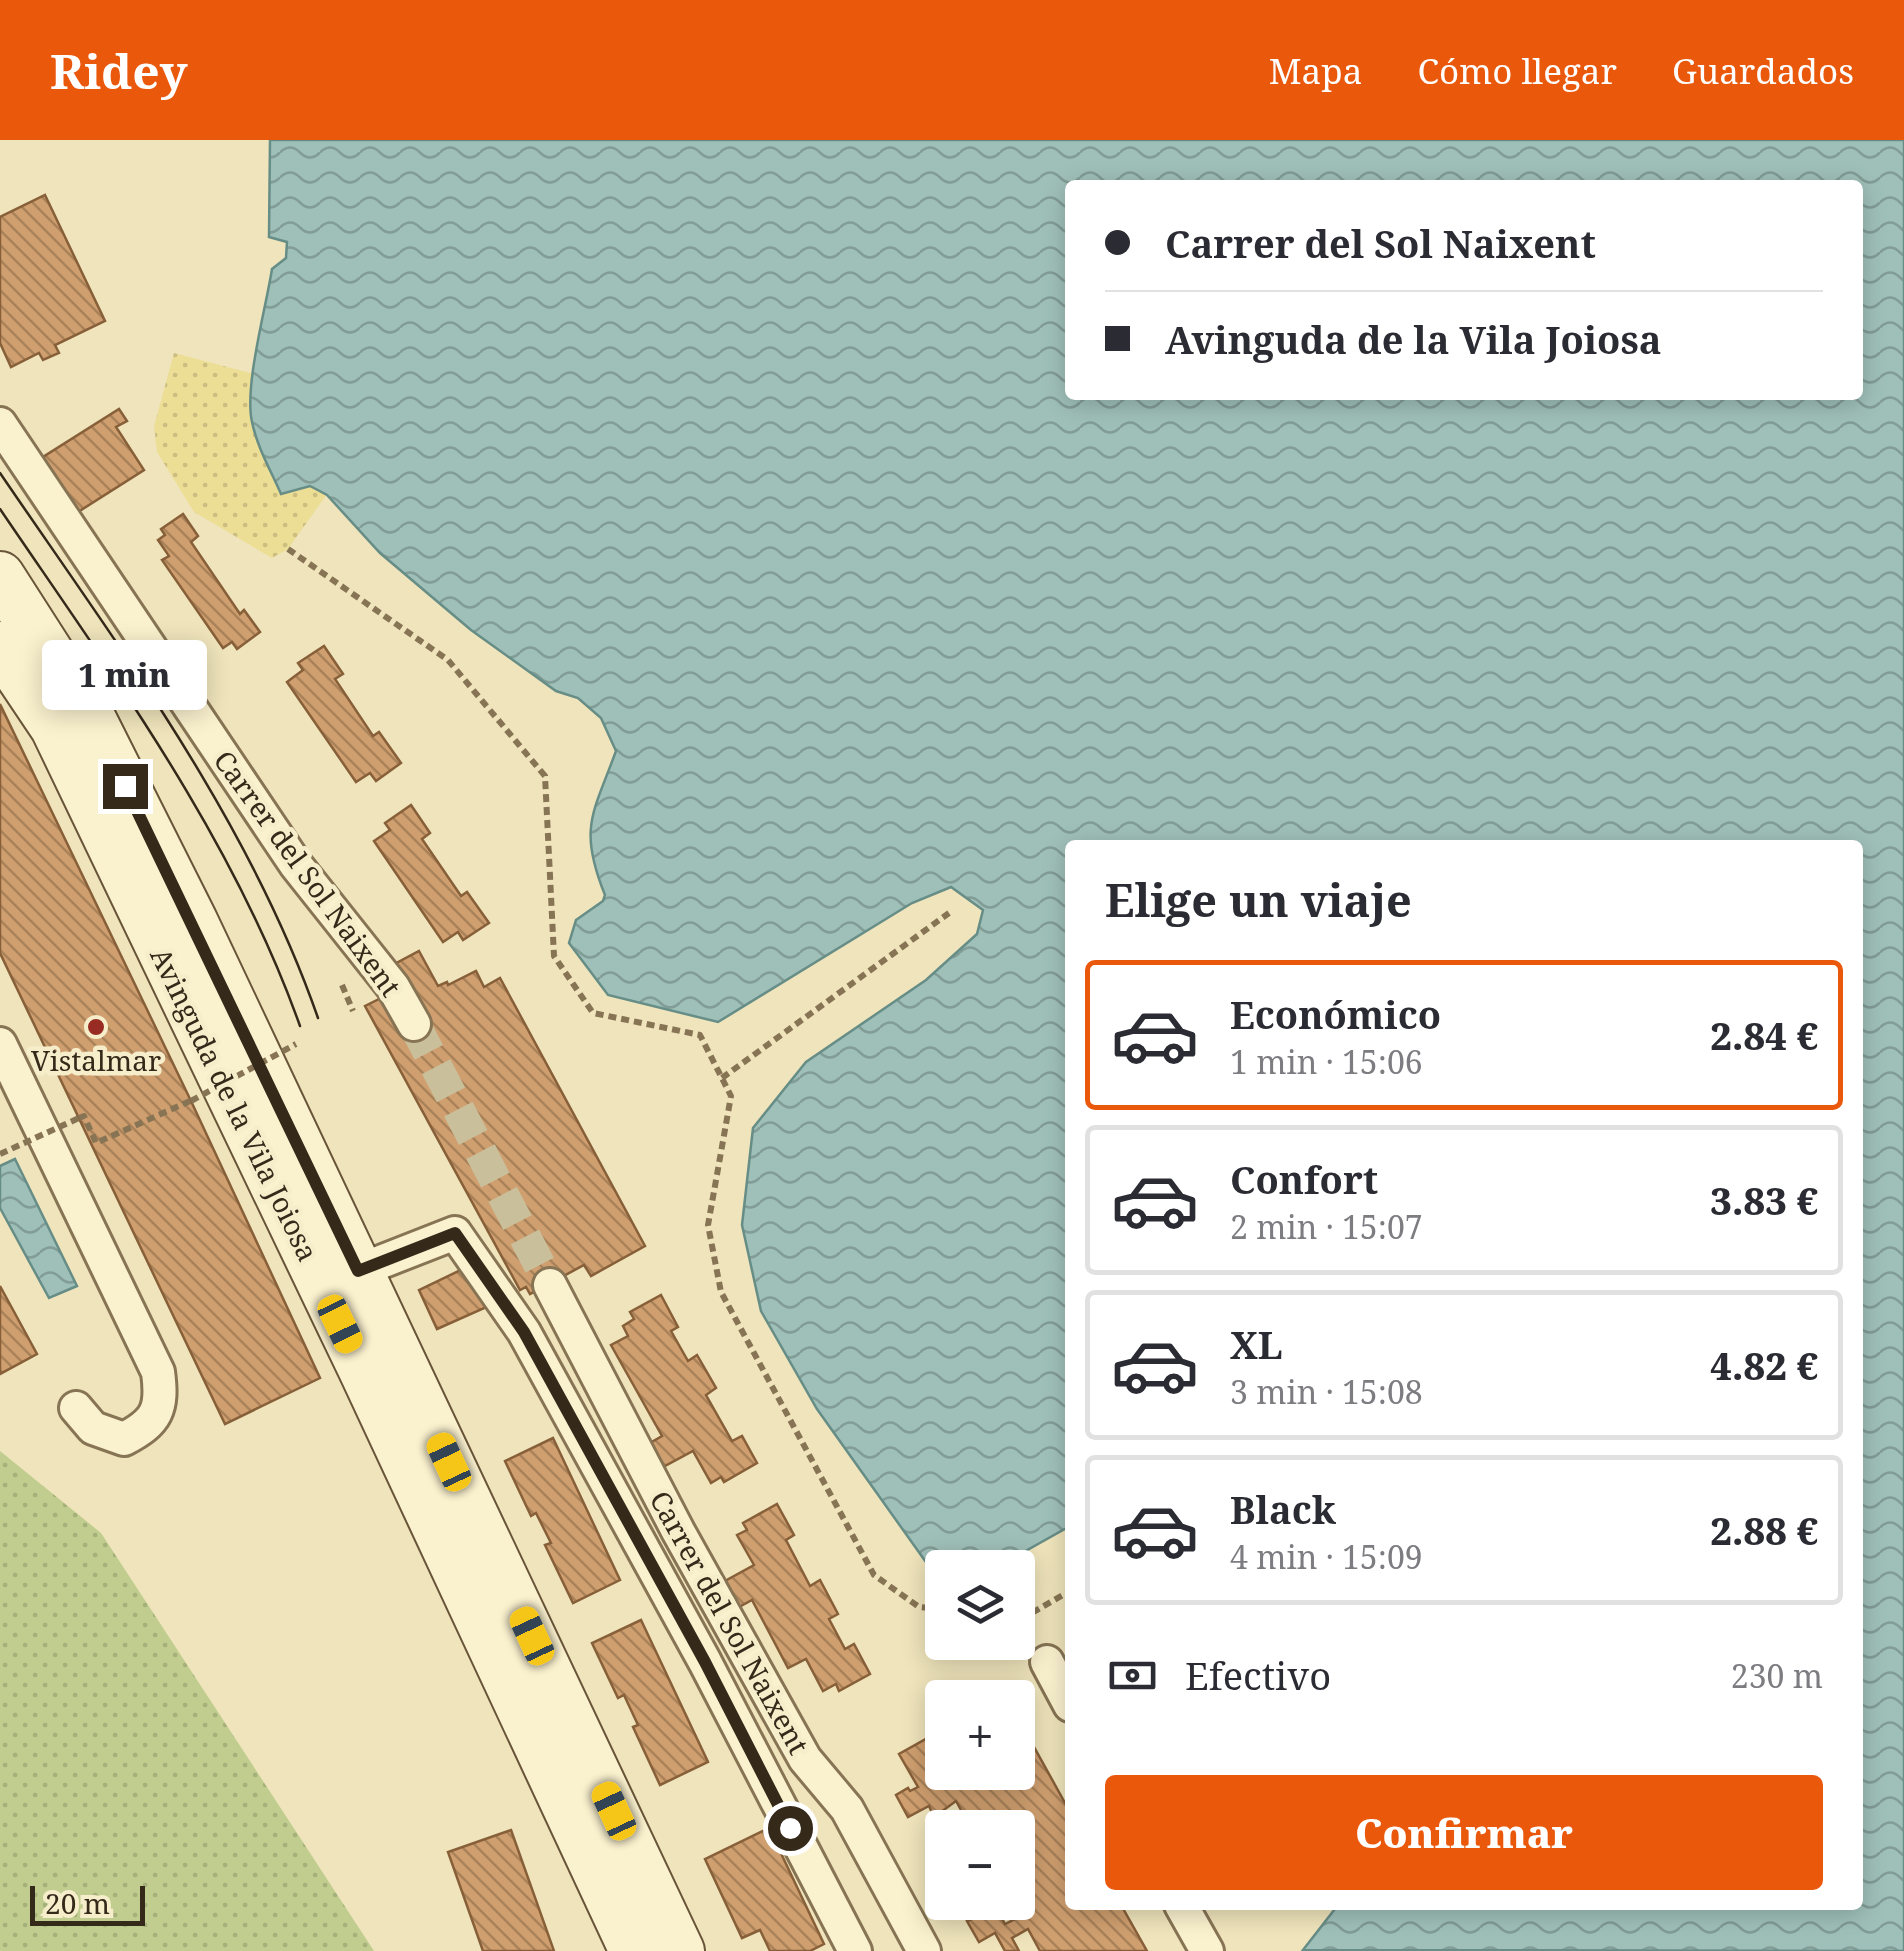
<!DOCTYPE html>
<html lang="es">
<meta charset="utf-8">
<style>
:root{--surface:#fff;--page:#f2f2f3;--text:#2b2b33;--muted:#7c7c81;--line:#e1e1e2;--accent:#ea580c}
body{margin:0;font-family:"Noto Serif",serif;background:var(--page);color:var(--text);height:100vh;display:flex;flex-direction:column;font-size:38px;white-space:nowrap}
*{box-sizing:border-box;margin:0}
p{font-size:32px;color:var(--muted)}
.icon{flex:none;width:55px;height:55px;fill:none;stroke:currentColor;stroke-width:2;stroke-linecap:round;stroke-linejoin:round}
.map{position:relative;flex:1;overflow:hidden}
.side{position:absolute;left:1065px;top:700px;width:798px;height:1070px;display:flex;flex-direction:column;background:var(--surface);border-radius:10px;box-shadow:0 5px 25px #0003}
.side>*{flex:none}
.guide{position:absolute;left:1065px;top:40px;width:798px;height:220px;border-radius:10px;box-shadow:0 5px 25px #0003;display:grid;align-content:center;height:220px;padding:0 40px;background:var(--surface)}
.fabs{position:absolute;left:925px;top:1410px;display:grid;gap:20px}
.fabs a{display:grid;place-items:center;width:110px;height:110px;border-radius:10px;background:var(--surface);box-shadow:0 5px 25px #0003;font-size:50px}
.scale{position:absolute;left:30px;bottom:25px;width:115px;box-sizing:border-box;padding-left:10px;border:5px solid #35291a;border-top:0;font-size:28px;line-height:35px;white-space:nowrap;color:#35291a;-webkit-text-stroke:8px #f6eecb;paint-order:stroke}
.end{position:absolute;width:45px;height:45px;margin:-22px;border:12px solid #35291a;background:#fff;box-shadow:0 0 0 5px #fff}
.from{border-radius:50%}
.bubble{position:absolute;height:70px;border-radius:10px;background:var(--surface);box-shadow:0 5px 25px #0003;font-size:32px;font-weight:800;line-height:70px;text-align:center}
.car{position:absolute;width:30px;height:60px;margin:-30px -15px;border-radius:12px;box-shadow:0 0 8px 2px #0007;background:linear-gradient(#f5c518 24%,#345 0 40%,#f5c518 0 76%,#345 0 86%,#f5c518 0)}
.guide b{display:flex;align-items:center;gap:35px;height:95px;font-size:38px}
.guide b+b{border-top:2px solid var(--line)}
.guide i{width:25px;height:25px;background:var(--text)}
ul{padding:0;list-style:none}
li{display:flex;align-items:center;gap:30px;height:150px;margin:0 20px 15px;padding:0 20px;border:5px solid var(--line);border-radius:10px}
li div{flex:1}
li b{display:block;font-size:38px}
li em{font-style:normal;font-weight:800}
li.selected{border-color:var(--accent)}
li>.icon{width:90px;height:90px;stroke-width:1.5}
h2{padding:0 40px;font-size:45px;line-height:120px}
.pay{display:flex;align-items:center;gap:25px;height:110px;padding:0 40px;font-size:38px}
.pay p{margin-inline-start:auto}
.action{display:flex;gap:20px;margin-top:auto;padding:20px 40px}
.action a{flex:1;height:115px;border-radius:10px;background:var(--accent);color:#fff;font-size:40px;font-weight:800;line-height:115px;text-align:center}
header{display:flex;align-items:center;gap:60px;box-sizing:border-box;height:140px;padding:0 50px;background:var(--accent);color:#fff}
header strong{font-size:48px}
nav{display:flex;gap:55px;margin-inline-start:auto;font-size:35px}
.map>svg:first-child{display:block}
.grass{fill:url(#grass-dots)}
.sand{fill:url(#sand-dots)}
.water{fill:url(#water-waves);stroke:#678d87;stroke-width:2.5;fill-rule:evenodd}
.building{fill:url(#building-back-hatch);stroke:#875f39;stroke-width:2.5}
.lines{fill:none;stroke-linecap:round;stroke-linejoin:round}
.street-tunnel{stroke:#cabf9b;stroke-width:32;stroke-dasharray:32 16;stroke-linecap:butt}
.street-casing{stroke:#877454;stroke-width:38}
.secondary-casing{stroke:#685438;stroke-width:52}
.path{stroke:#877454;stroke-width:6;stroke-dasharray:8 5;stroke-linecap:butt}
.street{stroke:#faf1ce;stroke-width:32}
.secondary{stroke:#faf1ce;stroke-width:48}
.tram{stroke:#35291a;stroke-width:2.5}
.path-bridge{stroke:#877454;stroke-width:6;stroke-dasharray:8 5;stroke-linecap:butt}
.route{stroke:#35291a;stroke-width:12}
.poi-dot{fill:#982c22;stroke:#f6eecb;stroke-width:4}
.labels{text-anchor:middle;dominant-baseline:central;stroke-width:9;stroke-linejoin:round;paint-order:stroke}
.street-label{font-size:28px;fill:#35291a;stroke:#f6eecb}
.poi-label{font-size:28px;fill:#35291a;stroke:#f6eecb}
</style>
<header>
<strong>Ridey</strong>
<nav><a>Mapa</a><a>Cómo llegar</a><a>Guardados</a></nav>
</header>
<div class="map">
<svg width="1904" height="1811" viewBox="0 0 1904 1811">
<defs>
<pattern id="grass-dots" width="8" height="8" patternUnits="userSpaceOnUse" patternTransform="scale(2.5)"><rect width="8" height="8" fill="#c0cd8f"/><path d="M2 2h.1M6 6h.1" fill="none" stroke="#a6b07b" stroke-width="1.8" stroke-linecap="round"/></pattern>
<pattern id="sand-dots" width="8" height="8" patternUnits="userSpaceOnUse" patternTransform="scale(2.5)"><rect width="8" height="8" fill="#edde96"/><path d="M2 2h.1M6 6h.1" fill="none" stroke="#ccbe81" stroke-width="1.8" stroke-linecap="round"/></pattern>
<pattern id="water-waves" width="16" height="10" patternUnits="userSpaceOnUse" patternTransform="scale(2.5)"><rect width="16" height="10" fill="#9fc0b9"/><path d="M0 5q4-4 8 0t8 0" fill="none" stroke="#829c96"/></pattern>
<pattern id="building-back-hatch" width="6" height="6" patternUnits="userSpaceOnUse" patternTransform="scale(2.5)"><rect width="6" height="6" fill="#cf9f6f"/><path d="M-1 5l2 2M0 0l6 6M5-1l2 2" fill="none" stroke="#a9825a"/></pattern>
</defs>
<rect width="100%" height="100%" fill="#efe4bb"/>
<path class="grass" d="M0 1311 101 1393 374 1811H0Z"/>
<path class="sand" d="M174 213 254 234 251 280 281 354 310 346 327 354 288 409 272 418 194 372 157 312 154 286Z"/>
<g class="water">
<path d="M270 0H1904V1811L1303 1810 1338 1765H1858V705H1070V1386L997 1427 942 1428V1432H933L817 1269 761 1171 742 1085 753 988 806 922 926 840 977 794 983 770 951 747 912 763 718 882 608 855 569 803 576 780 603 761 605 755C578 688 593 674 616 611L601 578 578 558 556 551 471 490 380 413 327 355 310 346 281 354C271 331 257 307 252 282 244 246 266 168 272 129L286 118 287 102 269 97ZM1070 45H1858V255H1070Z"/>
<path d="M15 1019 77 1146 49 1158 0 1068V1026Z"/>
</g>
<g class="building">
<path d="M45 55 105 181 55 205 59 213 43 220 39 213 11 227 0 203V77Z"/>
<path d="M119 269 127 281 116 287 144 330 78 372 43 317Z"/>
<path d="M183 374 198 396 191 402 240 474 244 470 260 492 237 509 232 502 223 508 162 420 169 416 158 400 165 395 161 389Z"/>
<path d="M324 506 343 534 335 539 373 596 379 592 401 623 376 641 370 633 356 642 287 542 303 530 298 523Z"/>
<path d="M0 564 191 961 320 1238 225 1284 0 813Z"/>
<path d="M411 665 430 693 422 699 461 756 467 752 489 783 463 800 458 792 443 802 374 701 390 690 385 683Z"/>
<path d="M419 811 438 846 447 842 448 845 476 831 484 847 500 838 645 1106 591 1136 584 1125 530 1154 526 1147 520 1150 365 866 391 853 389 827Z"/>
<path d="M469 1126 489 1166 437 1189 419 1150Z"/>
<path d="M0 1146 37 1214 0 1234Z"/>
<path d="M661 1155 678 1187 671 1191 688 1221 697 1215 716 1248 706 1255 732 1301 742 1296 757 1323 724 1342 721 1337 711 1343 693 1311 663 1327 650 1303 662 1296 611 1205 628 1196 623 1186 634 1179 630 1172Z"/>
<path d="M553 1298 620 1440 573 1463 545 1405 551 1403 536 1373 531 1376 505 1321Z"/>
<path d="M777 1364 794 1395 786 1400 810 1446 820 1440 838 1474 829 1479 845 1509 854 1504 870 1534 839 1551 836 1544 823 1551 806 1519 788 1528 752 1460 739 1467 725 1441 754 1425 737 1395 747 1390 743 1383Z"/>
<path d="M641 1480 708 1622 660 1645 633 1587 638 1585 624 1555 618 1558 592 1503Z"/>
<path d="M1018 1578 1070 1672V1765H1121L1147 1811H1040L1028 1789 1012 1798 1019 1811H1005L995 1793 979 1802 967 1781 974 1778 966 1762H993L1005 1784 1019 1777 1012 1762H1018V1688H971L956 1661 934 1677 929 1666 908 1677 896 1655 908 1648 910 1651 918 1647 899 1614 942 1590V1632H1018Z"/>
<path d="M769 1688 824 1804 810 1811H770L760 1790 742 1798 705 1719Z"/>
<path d="M511 1690 554 1811H483L448 1712Z"/>
</g>
<g class="lines">
<path class="street-tunnel" d="M414 884 550 1145"/>
<g class="street-casing">
<g id="street">
<path d="M0 284 296 725 393 847 414 884"/>
<path d="M0 904 158 1232C163 1269 157 1282 124 1299L93 1288 76 1268"/>
<path d="M344 1144 358 1131 455 1093 524 1192 705 1522 855 1811"/>
<path d="M550 1145 678 1391 805 1619 847 1669 924 1811"/>
<path d="M1047 1522 1070 1565"/>
<path d="M1181 1765 1207 1811"/>
</g>
</g>
<g class="secondary-casing">
<g id="secondary">
<path d="M0 436 91 578 193 781 680 1811"/>
<path d="M0 506 55 588 364 1232 634 1811"/>
</g>
</g>
<g class="path">
<path d="M288 409 448 520 545 636 554 816 593 873 700 895 731 956 708 1085 721 1152 874 1435 919 1467 942 1469"/>
<path d="M342 845 353 871"/>
<path d="M722 938 949 773"/>
<path d="M79 978 84 976 96 1003 190 961"/>
<path d="M1021 1479 1070 1451"/>
</g>
<use href="#street" class="street"/>
<use href="#secondary" class="secondary"/>
<g class="tram">
<path d="M0 333C118 506 249 679 318 878"/>
<path d="M0 369C112 534 233 697 300 886"/>
</g>
<g class="path-bridge">
<path d="M191 961 296 904"/>
<path d="M0 1014 79 978"/>
</g>
</g>
<g class="lines">
<path class="route" d="M125 646 358 1131 455 1093 524 1192 705 1522 790 1688"/>
</g>
<circle class="poi-dot" cx="96" cy="887" r="10"/>
<g class="labels">
<g class="street-label">
<text transform="translate(308 733) rotate(54)">Carrer del Sol Naixent</text>
<text transform="translate(235 964) rotate(64)">Avinguda de la Vila Joiosa</text>
<text transform="translate(730 1482) rotate(61)">Carrer del Sol Naixent</text>
</g>
<g class="poi-label">
<text x="96" y="920">Vistalmar</text>
</g>
</g>
</svg>
<div class="fabs">
<a><svg class="icon" aria-label="layers" viewBox="0 0 24 24"><path d="M12 4l9 5-9 5-9-5zM3 14l9 5 9-5"/></svg></a>
<a>+</a>
<a>−</a>
</div>
<div class="scale">20 m</div>
<i class="end from" style="left:790px;top:1688px"></i>
<i class="end" style="left:125px;top:646px"></i>
<div class="bubble" style="left:42px;top:500px;width:165px">1 min</div>
<i class="car" style="left:340px;top:1184px;rotate:154deg"></i>
<i class="car" style="left:449px;top:1322px;rotate:335deg"></i>
<i class="car" style="left:532px;top:1496px;rotate:335deg"></i>
<i class="car" style="left:614px;top:1671px;rotate:335deg"></i>
<div class="guide">
<b><i class="from"></i>Carrer del Sol Naixent</b>
<b><i></i>Avinguda de la Vila Joiosa</b>
</div>
<section class="side">
<h2>Elige un viaje</h2>
<ul>
<li class="selected"><svg class="icon" aria-label="car" viewBox="0 0 24 24"><path d="M5 17H2v-5l4-1 3-4h7l3 4 3 1v5h-3M9 17h6M6 11h13"/><circle cx="7" cy="17" r="2"/><circle cx="17" cy="17" r="2"/></svg><div><b>Económico</b><p>1 min · 15:06</p></div><em>2.84 €</em></li>
<li><svg class="icon" aria-label="car" viewBox="0 0 24 24"><path d="M5 17H2v-5l4-1 3-4h7l3 4 3 1v5h-3M9 17h6M6 11h13"/><circle cx="7" cy="17" r="2"/><circle cx="17" cy="17" r="2"/></svg><div><b>Confort</b><p>2 min · 15:07</p></div><em>3.83 €</em></li>
<li><svg class="icon" aria-label="car" viewBox="0 0 24 24"><path d="M5 17H2v-5l4-1 3-4h7l3 4 3 1v5h-3M9 17h6M6 11h13"/><circle cx="7" cy="17" r="2"/><circle cx="17" cy="17" r="2"/></svg><div><b>XL</b><p>3 min · 15:08</p></div><em>4.82 €</em></li>
<li><svg class="icon" aria-label="car" viewBox="0 0 24 24"><path d="M5 17H2v-5l4-1 3-4h7l3 4 3 1v5h-3M9 17h6M6 11h13"/><circle cx="7" cy="17" r="2"/><circle cx="17" cy="17" r="2"/></svg><div><b>Black</b><p>4 min · 15:09</p></div><em>2.88 €</em></li>
</ul>
<div class="pay"><svg class="icon" aria-label="cash" viewBox="0 0 24 24"><path d="M3 7h18v10H3z"/><circle cx="12" cy="12" r="2"/></svg>Efectivo<p>230 m</p></div>
<div class="action"><a>Confirmar</a></div>
</section>
</div>
